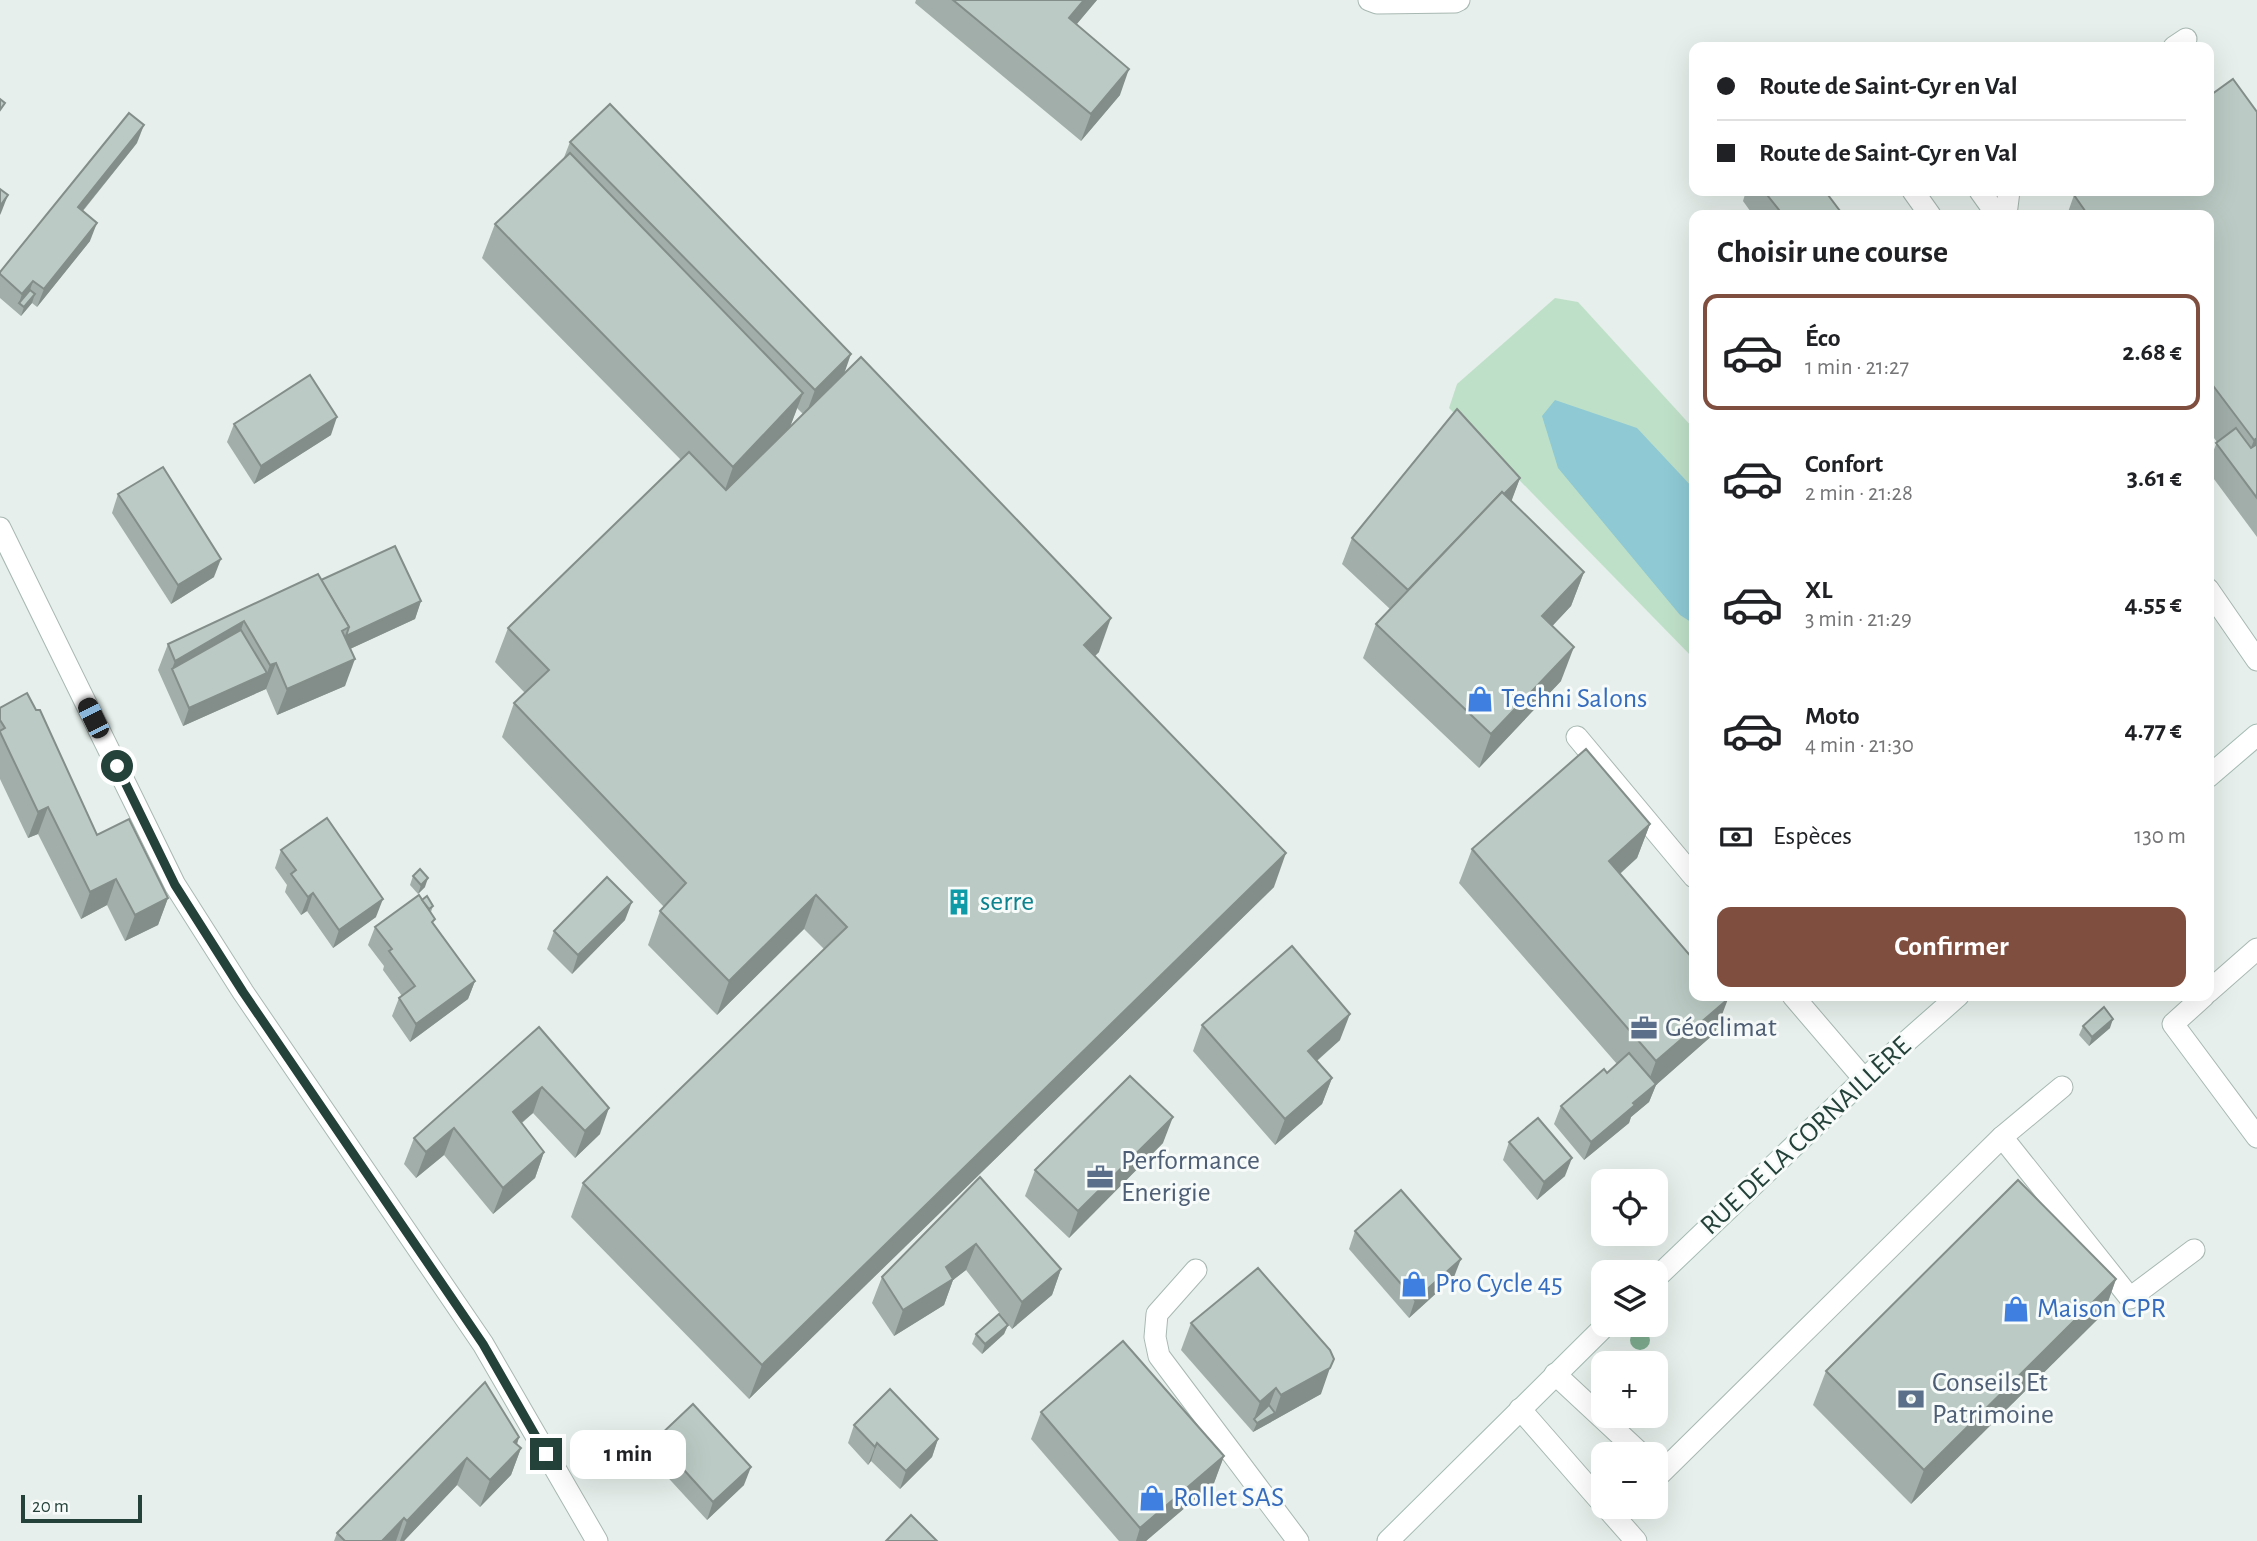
<!DOCTYPE html>
<html lang="fr">
<meta charset="utf-8">
<style>
:root{--surface:#fff;--page:#f2f2f2;--text:#202124;--muted:#757577;--line:#e0e0e0;--accent:#7f4e3f}
body{margin:0;font-family:"Alegreya Sans",sans-serif;background:var(--page);color:var(--text);height:100vh;display:flex;flex-direction:column;font-size:26px;white-space:nowrap}
*{box-sizing:border-box;margin:0}
p{font-size:23px;color:var(--muted)}
.icon{flex:none;width:38px;height:38px;fill:none;stroke:currentColor;stroke-width:2;stroke-linecap:round;stroke-linejoin:round}
.map{position:relative;flex:1;overflow:hidden}
.drawer{position:absolute;left:1689px;top:210px;width:525px;height:791px;display:flex;flex-direction:column;background:var(--surface);border-radius:14px;box-shadow:0 7px 28px #0002}
.drawer>*{flex:none}
.banner{position:absolute;left:1689px;top:42px;width:525px;height:154px;border-radius:14px;box-shadow:0 7px 28px #0002;display:grid;align-content:center;height:154px;padding:0 28px;background:var(--surface)}
.controls{position:absolute;left:1591px;top:1169px;display:grid;gap:14px}
.controls a{display:grid;place-items:center;width:77px;height:77px;border-radius:14px;background:var(--surface);box-shadow:0 7px 28px #0002;font-size:35px}
.scale{position:absolute;left:21px;bottom:18px;width:121px;box-sizing:border-box;padding-left:7px;border:4px solid #24423a;border-top:0;font-size:19px;line-height:24px;white-space:nowrap;color:#24423a;-webkit-text-stroke:5px #f7fbf9;paint-order:stroke}
.end{position:absolute;width:32px;height:32px;margin:-16px;border:9px solid #24423a;background:#fff;box-shadow:0 0 0 4px #fff}
.from{border-radius:50%}
.bubble{position:absolute;height:49px;border-radius:14px;background:var(--surface);box-shadow:0 7px 28px #0002;font-size:23px;font-weight:700;line-height:49px;text-align:center}
.car{position:absolute;width:21px;height:42px;margin:-21px -10px;border-radius:9px;box-shadow:0 0 5px 2px #0007;background:linear-gradient(#222 24%,#8ab4d8 0 40%,#222 0 76%,#8ab4d8 0 86%,#222 0)}
.banner b{display:flex;align-items:center;gap:24px;height:66px;font-size:26px}
.banner b+b{border-top:2px solid var(--line)}
.banner i{width:18px;height:18px;background:var(--text)}
ul{padding:0;list-style:none}
li{display:flex;align-items:center;gap:21px;height:116px;margin:0 14px 10px;padding:0 14px;border:4px solid transparent;border-radius:14px}
li div{flex:1}
li b{display:block;font-size:26px}
li em{font-style:normal;font-weight:700}
li.on{border-color:var(--accent)}
li>.icon{width:63px;height:63px;stroke-width:1.5}
h2{padding:0 28px;font-size:32px;line-height:84px}
.pay{display:flex;align-items:center;gap:18px;height:77px;padding:0 28px;font-size:26px}
.pay p{margin-inline-start:auto}
.action{display:flex;gap:14px;margin-top:auto;padding:14px 28px}
.action a{flex:1;height:80px;border-radius:14px;background:var(--accent);color:#fff;font-size:28px;font-weight:700;line-height:80px;text-align:center}
.map>svg:first-child{display:block}
.green{fill:#bfe0c8}
.water{fill:#8ec9d4}
.lines{fill:none;stroke-linecap:round;stroke-linejoin:round}
.service-casing{stroke:#a8b8b2;stroke-width:23}
.tertiary-casing{stroke:#a8b8b2;stroke-width:23}
.secondary-casing{stroke:#a4bbb3;stroke-width:23}
.service{stroke:#fff;stroke-width:21}
.tertiary{stroke:#fff;stroke-width:21}
.secondary{stroke:#fff;stroke-width:21}
.tree{fill:#80af93}
.wall{fill:#a1aea9;fill-rule:evenodd}
.shaded-wall{fill:#838d89}
.building{fill:#bbcac4;stroke:#838d89;stroke-width:2}
.route{stroke:#24423a;stroke-width:9}
.labels{text-anchor:middle;dominant-baseline:central;stroke-width:6;stroke-linejoin:round;paint-order:stroke}
.shop-label{font-size:28px;fill:#366cbe;stroke:#f7fbf9;text-anchor:start}
.culture-label{font-size:28px;fill:#0d838f;stroke:#f7fbf9;text-anchor:start}
.service-label{font-size:28px;fill:#4e5e75;stroke:#f7fbf9;text-anchor:start}
.street-label{font-size:28px;fill:#24423a;stroke:#f7fbf9}
</style>
<div class="map">
<svg width="2257" height="1541" viewBox="0 0 2257 1541">
<rect width="100%" height="100%" fill="#e6efeb"/>
<path class="green" d="M1555 298 1578 302 1694 429V659L1449 408 1457 384Z"/>
<path class="water" d="M1555 400 1637 428 1694 489V624L1680 615 1558 468 1542 416Z"/>
<g class="lines">
<g class="service-casing">
<g id="service">
<path d="M1369 0 1377 3 1455 2 1459 0"/>
<path d="M2174 47 2186 39"/>
<path d="M1913 191 1930 215"/>
<path d="M1980 191 1997 215"/>
<path d="M2006 215 2009 191"/>
<path d="M2208 589 2257 660"/>
<path d="M1577 737 1694 877"/>
<path d="M2208 992 2257 949"/>
<path d="M1793 996 1864 1079"/>
<path d="M2204 996 2173 1024 2257 1137"/>
<path d="M2002 1137 2130 1298 2194 1250"/>
<path d="M1196 1270 1157 1314 1155 1337 1159 1356 1298 1541"/>
<path d="M1555 1374 1641 1454"/>
<path d="M1520 1409 1603 1504"/>
<path d="M1656 1468 1661 1473 2002 1137 2062 1087"/>
<path d="M1606 1507 1636 1541"/>
</g>
</g>
<g class="tertiary-casing">
<path id="tertiary" d="M0 528 175 885 243 992 483 1344 597 1541"/>
</g>
<g class="secondary-casing">
<g id="secondary">
<path d="M2208 777 2257 735"/>
<path d="M1656 1278 1864 1079 1958 996"/>
<path d="M1388 1541 1606 1325"/>
</g>
</g>
<use href="#service" class="service"/>
<use href="#tertiary" class="tertiary"/>
<use href="#secondary" class="secondary"/>
</g>
<circle class="tree" cx="1640" cy="1340" r="10"/>
<g class="wall">
<path d="M916 0H1097L1076 25 1120 95 1081 141 915 3Z"/>
<path d="M2257 112V537L2208 471V464L2217 442 2208 430V215H2067L2074 195Z"/>
<path d="M570 142 844 374 1099 652 1095 656 1274 887 749 1399 571 1217 583 1183 824 949 804 929 717 1015 648 945 660 911 664 907 502 737 514 703 525 693 495 662 508 628 681 460 482 258 495 224 563 160ZM797 408 803 414 790 427Z"/>
<path d="M137 143 83 211 90 241 37 307 32 303 21 316 0 298V272Z"/>
<path d="M1746 191H1825L1843 215H1753L1743 201Z"/>
<path d="M234 424 331 435 254 484 227 442Z"/>
<path d="M1520 478 1511 501 1584 572 1571 606 1552 626 1561 681 1479 768 1363 658 1376 624 1390 609 1342 564 1352 538Z"/>
<path d="M118 494 214 577 171 604 112 513Z"/>
<path d="M321 580 421 601 415 619 350 649 345 686 277 715 266 689 183 726 158 670 168 644Z"/>
<path d="M0 708 97 835 168 898 158 925 125 941 107 905 81 919 38 834 28 838 0 779Z"/>
<path d="M1650 824 1637 858 1620 874 1715 1033 1656 1085 1649 1102 1631 1117 1629 1123 1584 1160 1554 1124 1561 1106 1607 1073 1617 1064 1459 883 1472 849Z"/>
<path d="M281 850 376 917 333 948 307 911 301 915 285 892 287 885 275 868Z"/>
<path d="M413 876 425 887 418 894 410 885Z"/>
<path d="M422 900 433 906 431 912 433 924 475 981 468 999 410 1042 392 1016 399 998 402 996 383 970 384 966 368 945 375 927Z"/>
<path d="M625 920 572 974 547 949 554 931Z"/>
<path d="M1202 1025 1340 1040 1317 1061 1332 1078 1322 1104 1275 1145 1193 1051Z"/>
<path d="M2083 1026 2110 1028 2089 1046 2079 1035Z"/>
<path d="M539 1027 600 1134 575 1158 533 1113 522 1123 544 1152 535 1178 493 1214 444 1155 416 1178 404 1164 414 1138Z"/>
<path d="M1509 1142 1565 1176 1537 1200 1503 1160Z"/>
<path d="M1163 1143 1069 1238 1025 1196 1035 1170Z"/>
<path d="M980 1177 1061 1269 1052 1295 1012 1329 966 1270 953 1280 944 1305 894 1336 872 1303 882 1277Z"/>
<path d="M1355 1231 1454 1277 1409 1318 1349 1249Z"/>
<path d="M2116 1279 2104 1313 1911 1504 1813 1405 1826 1371Z"/>
<path d="M1191 1323 1321 1394 1253 1432 1181 1350Z"/>
<path d="M1008 1325 1004 1334 982 1354 972 1344 976 1334Z"/>
<path d="M485 1382 519 1437 517 1445 521 1448 511 1475 480 1507 457 1485 404 1541H334L337 1533Z"/>
<path d="M1041 1412 1224 1456 1214 1483 1146 1541H1119L1031 1439Z"/>
<path d="M854 1425 938 1439 932 1457 900 1489 871 1461 868 1465 848 1443Z"/>
<path d="M656 1439 744 1485 707 1520 649 1457Z"/>
</g>
<g class="shaded-wall">
<path d="M1084 0H1097L1059 45 1069 18Z"/>
<path d="M1129 69 1120 95 1081 141 1091 114Z"/>
<path d="M144 125 137 143 71 225 78 207Z"/>
<path d="M8 195 1 213 0 215V206Z"/>
<path d="M97 223 90 241 37 307 44 289Z"/>
<path d="M33 281 27 299 19 303 22 294Z"/>
<path d="M35 294 32 303 21 316 24 307Z"/>
<path d="M851 354 842 380 805 417 815 390Z"/>
<path d="M803 393 790 427 721 501 733 467Z"/>
<path d="M337 417 331 435 254 484 261 466Z"/>
<path d="M2257 438V463L2241 474 2254 440Z"/>
<path d="M1520 478 1510 505 1409 592Z"/>
<path d="M221 559 214 577 171 604 178 585Z"/>
<path d="M1584 572 1571 606 1530 650 1542 616Z"/>
<path d="M421 601 415 619 339 654 346 636Z"/>
<path d="M1111 618 1099 652 1071 679 1084 645Z"/>
<path d="M244 621 235 648 172 669 175 661Z"/>
<path d="M1574 647 1561 681 1479 768 1491 734Z"/>
<path d="M355 659 345 686 277 715 287 689Z"/>
<path d="M276 663 266 689 183 726 189 708 267 673 270 665Z"/>
<path d="M48 807 38 834 28 838 38 812Z"/>
<path d="M1650 824 1637 858 1596 895 1609 861Z"/>
<path d="M1286 853 1274 887 749 1399 762 1365Z"/>
<path d="M428 878 425 887 418 894 421 885Z"/>
<path d="M116 879 107 905 81 919 90 892Z"/>
<path d="M313 893 307 911 301 915 308 897Z"/>
<path d="M816 895 804 929 717 1015 729 981Z"/>
<path d="M168 898 158 925 125 941 135 915Z"/>
<path d="M383 899 376 917 333 948 339 930Z"/>
<path d="M632 902 625 920 572 974 578 955Z"/>
<path d="M475 981 468 999 410 1042 416 1024Z"/>
<path d="M1728 999 1715 1033 1656 1085 1649 1102 1631 1117 1629 1123 1584 1160 1591 1142 1644 1094 1656 1061Z"/>
<path d="M1350 1014 1340 1040 1298 1077 1308 1051Z"/>
<path d="M2113 1019 2110 1028 2089 1046 2092 1037Z"/>
<path d="M1332 1078 1322 1104 1275 1145 1285 1119Z"/>
<path d="M542 1087 533 1113 503 1138 513 1112Z"/>
<path d="M609 1108 600 1134 575 1158 585 1131Z"/>
<path d="M1173 1117 1163 1143 1069 1238 1078 1211Z"/>
<path d="M454 1128 444 1155 416 1178 426 1152Z"/>
<path d="M544 1152 535 1178 493 1214 503 1188Z"/>
<path d="M1572 1158 1565 1176 1537 1200 1544 1182Z"/>
<path d="M976 1244 966 1270 953 1280 944 1305 894 1336 903 1310 946 1267Z"/>
<path d="M1461 1259 1454 1277 1409 1318 1415 1300Z"/>
<path d="M1061 1269 1052 1295 1012 1329 1022 1302Z"/>
<path d="M2116 1279 2104 1313 1911 1504 1924 1470Z"/>
<path d="M1008 1325 1004 1334 982 1354 985 1344Z"/>
<path d="M1330 1368 1321 1394 1253 1432 1257 1423 1254 1419 1260 1402 1276 1388 1266 1414 1275 1413 1281 1395Z"/>
<path d="M519 1437 512 1458 521 1448 511 1475 480 1507 490 1480 514 1442Z"/>
<path d="M938 1439 932 1457 900 1489 906 1471Z"/>
<path d="M877 1443 871 1461 868 1465 875 1447Z"/>
<path d="M1224 1456 1214 1483 1146 1541H1136L1140 1528Z"/>
<path d="M467 1458 457 1485 404 1541H400L407 1521Z"/>
<path d="M751 1467 744 1485 707 1520 713 1502Z"/>
<path d="M404 1518 396 1541H382Z"/>
</g>
<g class="building">
<path d="M953 0H1084L1069 18 1129 69 1091 114Z"/>
<path d="M2233 79 2257 112V438L2254 440 2208 379V215H2088L2074 195 2080 191H2208V97Z"/>
<path d="M0 99 5 103 0 110Z"/>
<path d="M610 104 851 354 815 390 570 142Z"/>
<path d="M129 113 144 125 78 207 97 223 44 289 33 281 22 294 0 274V272Z"/>
<path d="M570 153 803 393 733 467 495 224Z"/>
<path d="M0 189 8 195 0 206Z"/>
<path d="M1764 191H1825L1843 215H1783Z"/>
<path d="M30 290 35 294 24 307 19 303Z"/>
<path d="M861 357 1111 618 1084 645 1286 853 762 1365 583 1183 847 927 816 895 729 981 660 911 686 883 514 703 549 670 508 628 689 452 726 490Z"/>
<path d="M310 375 337 417 261 466 234 424Z"/>
<path d="M1457 409 1520 478 1504 494 1502 492 1408 590 1352 538Z"/>
<path d="M2236 428 2251 448 2257 444V498L2216 443Z"/>
<path d="M163 467 221 559 178 585 118 494Z"/>
<path d="M1502 492 1584 572 1542 616 1574 647 1491 734 1376 624Z"/>
<path d="M395 546 421 601 346 636 349 627 321 580Z"/>
<path d="M318 574 349 627 342 631 355 659 287 689 276 663 270 665 244 621 175 661 168 644Z"/>
<path d="M241 630 267 673 189 708 172 669Z"/>
<path d="M27 693 36 710H40L97 835 129 819 168 898 135 915 116 879 90 892 48 807 38 812 0 732V731L5 728 0 720V708Z"/>
<path d="M1586 749 1650 824 1609 861 1694 960V996H1725L1728 999 1656 1061 1472 849Z"/>
<path d="M327 818 383 899 339 930 313 893 308 897 291 874 296 870 281 850Z"/>
<path d="M420 869 428 878 421 885 413 876Z"/>
<path d="M607 877 632 902 578 955 554 931Z"/>
<path d="M419 895 435 919 432 922 475 981 416 1024 399 998 415 986 389 951 392 949 375 927Z"/>
<path d="M427 896 433 906 429 909 422 900Z"/>
<path d="M1292 946 1350 1014 1308 1051 1332 1078 1285 1119 1202 1025Z"/>
<path d="M2104 1007 2113 1019 2092 1037 2083 1026Z"/>
<path d="M539 1027 609 1108 585 1131 542 1087 513 1112 544 1152 503 1188 454 1128 426 1152 414 1138Z"/>
<path d="M1629 1053 1656 1084 1633 1103 1635 1105 1591 1142 1561 1106 1604 1069 1607 1073Z"/>
<path d="M1130 1076 1173 1117 1078 1211 1035 1170Z"/>
<path d="M1538 1118 1572 1158 1544 1182 1509 1142Z"/>
<path d="M980 1177 1061 1269 1022 1302 976 1244 946 1267 953 1279 903 1310 882 1277Z"/>
<path d="M2018 1180 2116 1279 1924 1470 1826 1371Z"/>
<path d="M1401 1190 1461 1259 1415 1300 1355 1231Z"/>
<path d="M1258 1268 1330 1350 1334 1359 1330 1368 1281 1395 1276 1388 1260 1402 1191 1323Z"/>
<path d="M999 1314 1008 1325 985 1344 976 1334Z"/>
<path d="M1123 1341 1224 1456 1140 1528 1041 1412Z"/>
<path d="M485 1382 519 1437 514 1442 521 1448 490 1480 467 1458 407 1521 404 1518 382 1541H345L337 1533Z"/>
<path d="M890 1389 938 1439 906 1471 877 1443 875 1447 854 1425Z"/>
<path d="M693 1404 751 1467 713 1502 656 1439Z"/>
<path d="M1269 1405 1275 1413 1257 1423 1254 1419Z"/>
<path d="M911 1515 937 1541H886Z"/>
</g>
<g class="lines">
<path class="route" d="M117 766 175 885 243 992 483 1344 546 1454"/>
</g>
<defs>
<g id="shop-bare" transform="scale(2.1)"><path d="M-5-2.5h2.3a2.7 3.5 0 0 1 5.4 0H5L5.5 6h-11ZM-1.5-2.5h3a1.5 2.3 0 0 0-3 0Z" fill="#3f7fe0" stroke="#f7fbf9" stroke-width="2.5" paint-order="stroke"/></g>
<g id="building-bare" transform="scale(2.1)"><path d="M-4-6H4V6H1V3H-1V6H-4ZM-2.5-4.3h1.7v1.8h-1.7ZM.8-4.3h1.7v1.8H.8ZM-2.5-1h1.7V.8h-1.7ZM.8-1h1.7V.8H.8Z" fill="#0f9aa8" stroke="#f7fbf9" stroke-width="2.5" paint-order="stroke"/></g>
<g id="office-bare" transform="scale(2.1)"><path d="M-6-3h4V-5.5h4V-3h4V5H-6ZM-1-4.5V-3h2v-1.5ZM-6 0V1H6V0Z" fill="#5c6f8a" stroke="#f7fbf9" stroke-width="2.5" paint-order="stroke"/></g>
<g id="bank-bare" transform="scale(2.1)"><path d="M-6-4H6V4H-6ZM0-2.3a2.3 2.3 0 1 0 0 4.6a2.3 2.3 0 1 0 0-4.6Z" fill="#5c6f8a" stroke="#f7fbf9" stroke-width="2.5" paint-order="stroke"/></g>
</defs>
<g fill-rule="evenodd">
<use href="#shop-bare" x="1480" y="699"/>
<use href="#building-bare" x="959" y="902"/>
<use href="#office-bare" x="1644" y="1028"/>
<use href="#office-bare" x="1100" y="1177"/>
<use href="#shop-bare" x="1414" y="1284"/>
<use href="#shop-bare" x="2016" y="1309"/>
<use href="#bank-bare" x="1911" y="1399"/>
<use href="#shop-bare" x="1152" y="1498"/>
</g>
<g class="labels">
<g class="shop-label">
<text x="1501" y="699">Techni Salons</text>
<text x="1435" y="1284">Pro Cycle 45</text>
<text x="2037" y="1309">Maison CPR</text>
<text x="1173" y="1498">Rollet SAS</text>
</g>
<g class="culture-label">
<text x="980" y="902">serre</text>
</g>
<g class="service-label">
<text x="1665" y="1028">Géoclimat</text>
<text x="1121" y="1161">Performance<tspan x="1121" dy="32">Enerigie</tspan></text>
<text x="1932" y="1383">Conseils Et<tspan x="1932" dy="32">Patrimoine</tspan></text>
</g>
<g class="street-label">
<text transform="translate(1806 1136) rotate(-43)">RUE DE LA CORNAILLÈRE</text>
</g>
</g>
</svg>
<div class="controls">
<a><svg class="icon" aria-label="locate" viewBox="0 0 24 24"><circle cx="12" cy="12" r="6"/><path d="M12 2v4M12 18v4M2 12h4M18 12h4"/></svg></a>
<a><svg class="icon" aria-label="layers" viewBox="0 0 24 24"><path d="M12 4l9 5-9 5-9-5zM3 14l9 5 9-5"/></svg></a>
<a>+</a>
<a>−</a>
</div>
<div class="scale">20 m</div>
<i class="end from" style="left:117px;top:766px"></i>
<i class="end" style="left:546px;top:1454px"></i>
<div class="bubble" style="left:570px;top:1430px;width:116px">1 min</div>
<i class="car" style="left:93px;top:718px;rotate:334deg"></i>
<div class="banner">
<b><i class="from"></i>Route de Saint-Cyr en Val</b>
<b><i></i>Route de Saint-Cyr en Val</b>
</div>
<section class="drawer">
<h2>Choisir une course</h2>
<ul>
<li class="on"><svg class="icon" aria-label="car" viewBox="0 0 24 24"><path d="M5 17H2v-5l4-1 3-4h7l3 4 3 1v5h-3M9 17h6M6 11h13"/><circle cx="7" cy="17" r="2"/><circle cx="17" cy="17" r="2"/></svg><div><b>Éco</b><p>1 min · 21:27</p></div><em>2.68 €</em></li>
<li><svg class="icon" aria-label="car" viewBox="0 0 24 24"><path d="M5 17H2v-5l4-1 3-4h7l3 4 3 1v5h-3M9 17h6M6 11h13"/><circle cx="7" cy="17" r="2"/><circle cx="17" cy="17" r="2"/></svg><div><b>Confort</b><p>2 min · 21:28</p></div><em>3.61 €</em></li>
<li><svg class="icon" aria-label="car" viewBox="0 0 24 24"><path d="M5 17H2v-5l4-1 3-4h7l3 4 3 1v5h-3M9 17h6M6 11h13"/><circle cx="7" cy="17" r="2"/><circle cx="17" cy="17" r="2"/></svg><div><b>XL</b><p>3 min · 21:29</p></div><em>4.55 €</em></li>
<li><svg class="icon" aria-label="car" viewBox="0 0 24 24"><path d="M5 17H2v-5l4-1 3-4h7l3 4 3 1v5h-3M9 17h6M6 11h13"/><circle cx="7" cy="17" r="2"/><circle cx="17" cy="17" r="2"/></svg><div><b>Moto</b><p>4 min · 21:30</p></div><em>4.77 €</em></li>
</ul>
<div class="pay"><svg class="icon" aria-label="cash" viewBox="0 0 24 24"><path d="M3 7h18v10H3z"/><circle cx="12" cy="12" r="2"/></svg>Espèces<p>130 m</p></div>
<div class="action"><a>Confirmer</a></div>
</section>
</div>
